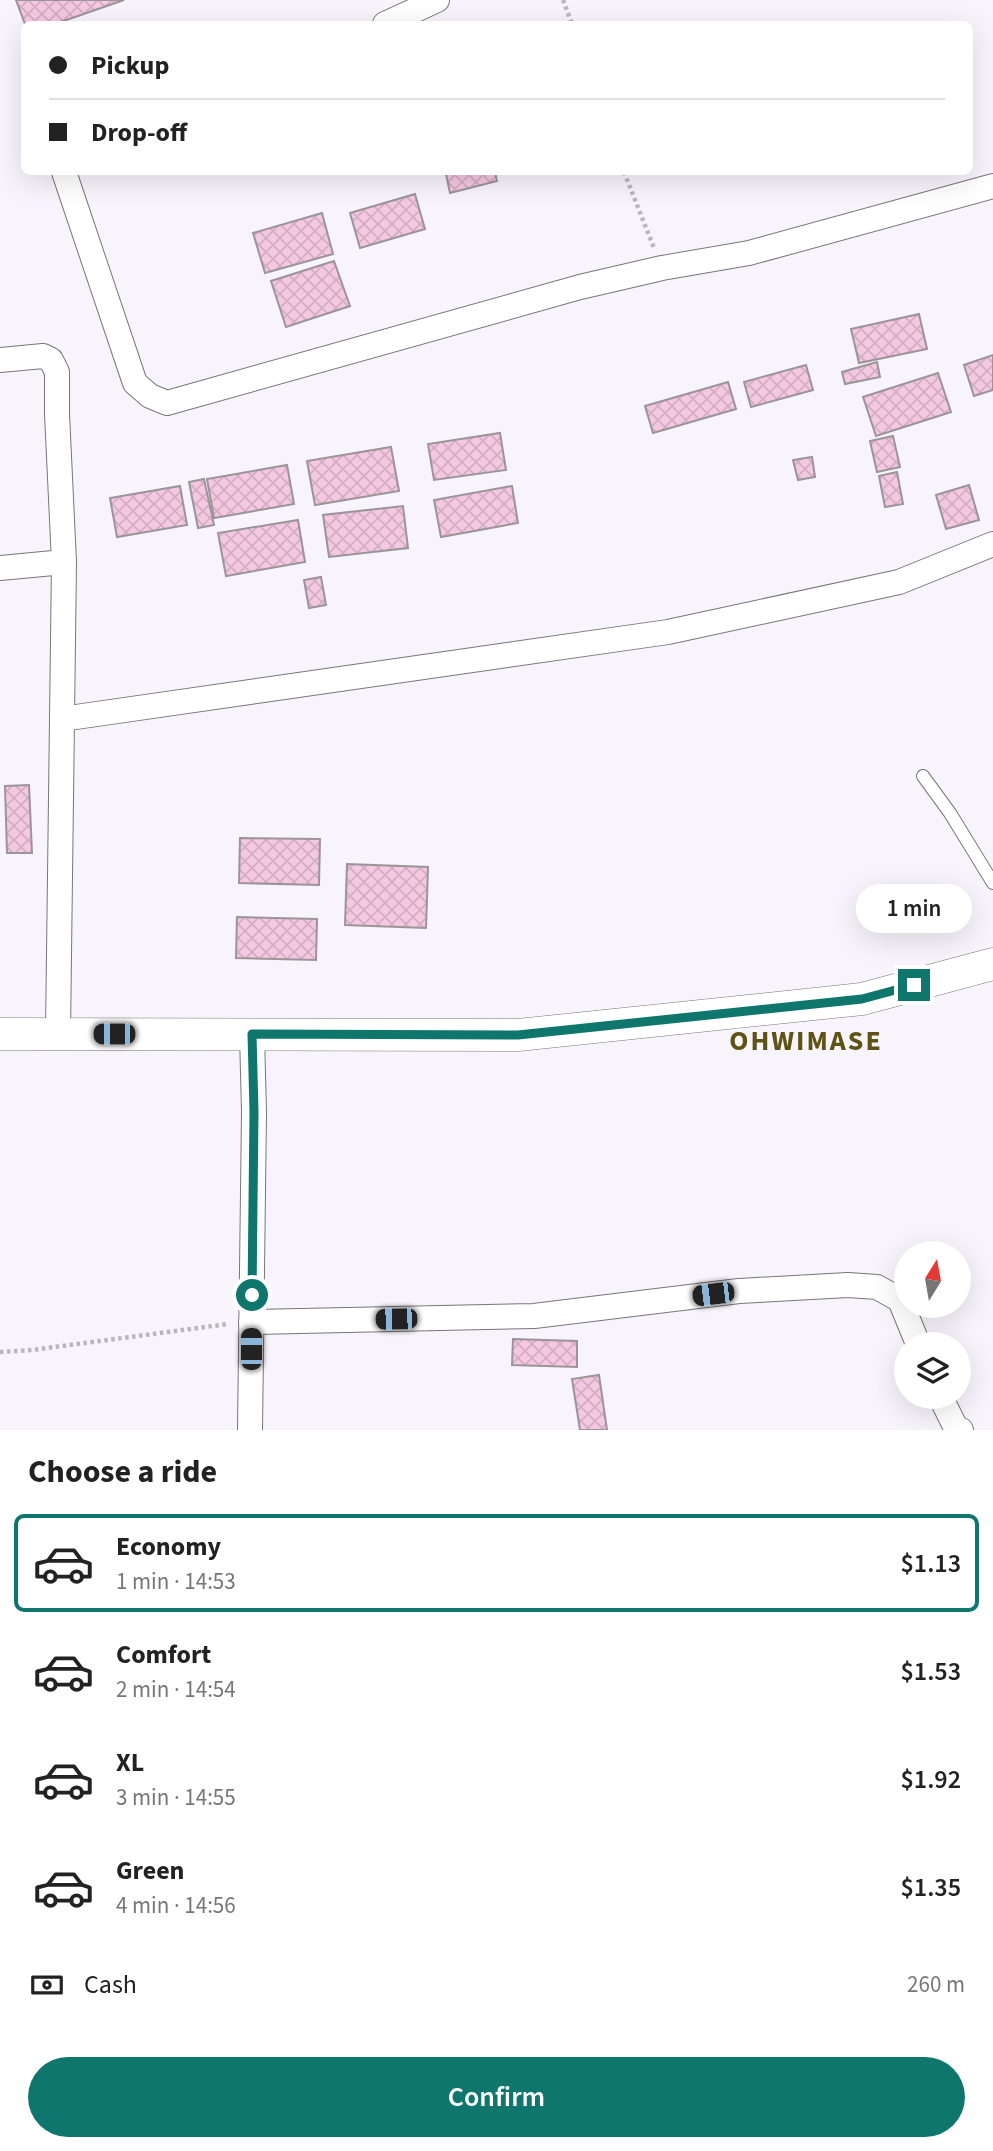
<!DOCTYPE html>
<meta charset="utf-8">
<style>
:root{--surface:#fff;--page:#f6f6f6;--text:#222;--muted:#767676;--line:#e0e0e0;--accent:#0f766e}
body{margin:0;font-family:"Source Sans 3",sans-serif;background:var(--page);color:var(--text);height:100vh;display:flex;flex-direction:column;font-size:26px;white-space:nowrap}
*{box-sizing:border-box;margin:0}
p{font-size:23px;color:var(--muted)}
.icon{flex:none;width:38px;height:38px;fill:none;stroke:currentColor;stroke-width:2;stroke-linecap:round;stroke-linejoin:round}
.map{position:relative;height:1430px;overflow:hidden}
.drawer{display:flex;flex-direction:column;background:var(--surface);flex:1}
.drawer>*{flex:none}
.hud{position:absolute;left:21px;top:21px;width:952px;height:154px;border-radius:10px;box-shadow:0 7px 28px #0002;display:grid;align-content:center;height:154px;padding:0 28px;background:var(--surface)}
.needle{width:46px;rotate:11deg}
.tools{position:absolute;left:894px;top:1241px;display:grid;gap:14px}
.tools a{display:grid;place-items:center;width:77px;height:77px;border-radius:50%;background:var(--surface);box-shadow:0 7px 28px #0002;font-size:35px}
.end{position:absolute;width:32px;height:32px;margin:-16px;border:9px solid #0f766e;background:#fff;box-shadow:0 0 0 4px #fff}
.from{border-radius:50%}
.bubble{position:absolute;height:49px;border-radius:24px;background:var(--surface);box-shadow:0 7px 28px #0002;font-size:23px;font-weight:600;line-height:49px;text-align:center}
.car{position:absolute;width:21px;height:42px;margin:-21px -10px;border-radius:9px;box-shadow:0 0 5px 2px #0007;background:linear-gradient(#222 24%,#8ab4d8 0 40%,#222 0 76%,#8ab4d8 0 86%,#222 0)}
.hud b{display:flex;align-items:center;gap:24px;height:66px;font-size:26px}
.hud b+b{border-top:2px solid var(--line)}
.hud i{width:18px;height:18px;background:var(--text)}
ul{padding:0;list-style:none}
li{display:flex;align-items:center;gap:21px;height:98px;margin:0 14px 10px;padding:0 14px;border:4px solid transparent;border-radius:10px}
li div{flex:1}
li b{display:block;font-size:26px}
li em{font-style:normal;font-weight:600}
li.active{border-color:var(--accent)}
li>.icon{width:63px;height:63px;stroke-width:1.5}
h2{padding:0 28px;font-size:32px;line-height:84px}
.pay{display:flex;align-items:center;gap:18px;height:77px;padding:0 28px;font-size:26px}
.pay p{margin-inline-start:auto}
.button{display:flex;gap:14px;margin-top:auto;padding:14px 28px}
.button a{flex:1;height:80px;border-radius:42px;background:var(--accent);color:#fff;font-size:28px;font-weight:600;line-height:80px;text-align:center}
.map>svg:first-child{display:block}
.building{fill:url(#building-cross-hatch);stroke:#9c9498;stroke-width:2}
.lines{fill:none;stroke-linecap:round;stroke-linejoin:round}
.service-casing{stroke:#79757b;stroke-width:14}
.minor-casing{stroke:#79757b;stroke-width:26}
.tertiary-casing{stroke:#79757b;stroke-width:33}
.path{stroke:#b9b6bc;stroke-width:4.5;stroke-dasharray:3.5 3.5;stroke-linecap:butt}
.service{stroke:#fff;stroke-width:12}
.minor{stroke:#fff;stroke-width:24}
.tertiary{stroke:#fff;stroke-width:32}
.route{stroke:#0f766e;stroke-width:9}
.labels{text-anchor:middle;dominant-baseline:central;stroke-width:7;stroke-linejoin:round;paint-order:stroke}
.district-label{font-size:28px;font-weight:bold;letter-spacing:2px;fill:#5e5214;stroke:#f8f4fb}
</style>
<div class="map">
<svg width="993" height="1430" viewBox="0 0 993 1430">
<defs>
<pattern id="building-cross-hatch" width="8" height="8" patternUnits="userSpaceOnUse" patternTransform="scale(1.75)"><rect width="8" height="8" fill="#f5c8e2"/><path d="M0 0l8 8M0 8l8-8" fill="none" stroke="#d3adc3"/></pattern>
</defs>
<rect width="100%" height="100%" fill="#f8f4fb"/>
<g class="building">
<path d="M16 0H124L55 24H25Z"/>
<path d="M456 172H495L497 181 450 193 446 174Z"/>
<path d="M415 194 425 229 360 248 350 213Z"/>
<path d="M322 213 333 254 265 273 253 233Z"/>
<path d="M334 261 350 306 286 327 271 281Z"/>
<path d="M919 314 927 349 859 363 851 329Z"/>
<path d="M993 355V390L974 396 964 365Z"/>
<path d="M877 362 880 377 845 384 842 372Z"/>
<path d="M806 365 813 390 751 407 744 382Z"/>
<path d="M938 373 951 412 876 436 863 397Z"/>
<path d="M728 382 736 409 653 433 645 406Z"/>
<path d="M500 433 506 470 434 480 428 444Z"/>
<path d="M893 436 900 467 877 472 870 441Z"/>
<path d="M391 447 399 491 315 505 307 461Z"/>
<path d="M812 457 815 477 798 480 793 460Z"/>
<path d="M287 465 294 504 214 518 207 479Z"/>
<path d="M897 472 903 504 885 507 879 476Z"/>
<path d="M204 479 214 525 198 528 189 482Z"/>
<path d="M969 485 979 520 946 529 936 495Z"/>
<path d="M180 486 187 525 117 537 110 498Z"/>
<path d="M512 486 518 523 441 537 434 500Z"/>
<path d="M403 506 408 548 329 557 323 515Z"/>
<path d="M298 520 305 562 226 576 218 533Z"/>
<path d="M321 577 326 605 309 608 304 580Z"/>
<path d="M29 785 32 853H7L5 786Z"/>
<path d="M240 838 320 839 319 885 239 883Z"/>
<path d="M347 864 428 867 426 928 345 925Z"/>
<path d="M237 917 317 919 316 960 236 958Z"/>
<path d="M513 1339 577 1341V1367L512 1365Z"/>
<path d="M599 1375 607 1430H580L572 1379Z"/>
</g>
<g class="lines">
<g class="service-casing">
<path id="service" d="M923 776 950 813 993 883"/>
</g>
<g class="minor-casing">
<g id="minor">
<path d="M385 24 437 0"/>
<path d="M64 172 135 383 150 396 167 403 580 287 662 268 749 253 993 186"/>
<path d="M0 360 43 356 51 360 57 372V414L64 562 58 1034"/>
<path d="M0 568 64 562"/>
<path d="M62 719 668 632 899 582 993 544"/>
<path d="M251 1322 534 1316 739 1291 848 1285 877 1287 900 1300 918 1344"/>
<path d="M940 1396 956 1428 961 1430"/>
<path d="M250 1430 254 1112 252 1034"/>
</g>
</g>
<g class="tertiary-casing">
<path id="tertiary" d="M0 1034 518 1035 862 999 993 964"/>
</g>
<g class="path">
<path d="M563 0 572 24"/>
<path d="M624 172 654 248"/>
<path d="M0 1352 32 1350 228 1324"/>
</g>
<use href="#service" class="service"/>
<use href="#minor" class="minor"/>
<use href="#tertiary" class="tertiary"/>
</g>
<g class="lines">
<path class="route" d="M252 1295 254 1112 252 1034 518 1035 862 999 914 985"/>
</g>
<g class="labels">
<g class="district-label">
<text x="806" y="1041">OHWIMASE</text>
</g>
</g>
</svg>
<div class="tools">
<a><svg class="needle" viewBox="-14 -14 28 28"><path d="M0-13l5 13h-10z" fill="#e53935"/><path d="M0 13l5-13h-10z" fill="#767676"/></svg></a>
<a><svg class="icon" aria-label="layers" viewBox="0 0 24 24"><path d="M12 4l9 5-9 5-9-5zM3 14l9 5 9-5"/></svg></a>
</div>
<i class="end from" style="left:252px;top:1295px"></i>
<i class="end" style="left:914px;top:985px"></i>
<div class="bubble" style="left:856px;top:884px;width:116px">1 min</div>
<i class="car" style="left:114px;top:1034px;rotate:270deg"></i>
<i class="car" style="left:713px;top:1294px;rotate:263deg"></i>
<i class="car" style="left:396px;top:1319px;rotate:269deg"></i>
<i class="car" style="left:251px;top:1349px;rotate:0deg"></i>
<div class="hud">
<b><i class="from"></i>Pickup</b>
<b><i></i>Drop-off</b>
</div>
</div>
<section class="drawer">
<h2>Choose a ride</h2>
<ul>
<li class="active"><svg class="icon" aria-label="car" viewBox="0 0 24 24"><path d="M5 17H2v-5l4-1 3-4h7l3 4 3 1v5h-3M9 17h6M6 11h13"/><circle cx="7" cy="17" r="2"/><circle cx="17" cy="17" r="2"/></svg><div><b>Economy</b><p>1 min · 14:53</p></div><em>$1.13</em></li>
<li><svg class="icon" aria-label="car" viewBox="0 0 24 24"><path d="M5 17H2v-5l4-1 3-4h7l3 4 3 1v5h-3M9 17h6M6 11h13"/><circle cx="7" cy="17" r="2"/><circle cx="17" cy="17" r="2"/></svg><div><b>Comfort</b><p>2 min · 14:54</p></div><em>$1.53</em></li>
<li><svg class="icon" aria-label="car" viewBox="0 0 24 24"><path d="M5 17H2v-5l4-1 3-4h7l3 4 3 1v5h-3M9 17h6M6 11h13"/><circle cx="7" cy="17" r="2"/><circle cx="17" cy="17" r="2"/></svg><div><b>XL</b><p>3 min · 14:55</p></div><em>$1.92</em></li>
<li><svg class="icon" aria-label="car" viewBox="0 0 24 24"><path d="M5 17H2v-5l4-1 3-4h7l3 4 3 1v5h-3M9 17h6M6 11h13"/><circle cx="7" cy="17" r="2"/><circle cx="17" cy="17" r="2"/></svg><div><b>Green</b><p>4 min · 14:56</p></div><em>$1.35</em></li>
</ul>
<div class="pay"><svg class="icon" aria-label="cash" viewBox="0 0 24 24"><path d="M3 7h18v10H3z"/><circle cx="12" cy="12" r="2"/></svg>Cash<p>260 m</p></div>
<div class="button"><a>Confirm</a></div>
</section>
